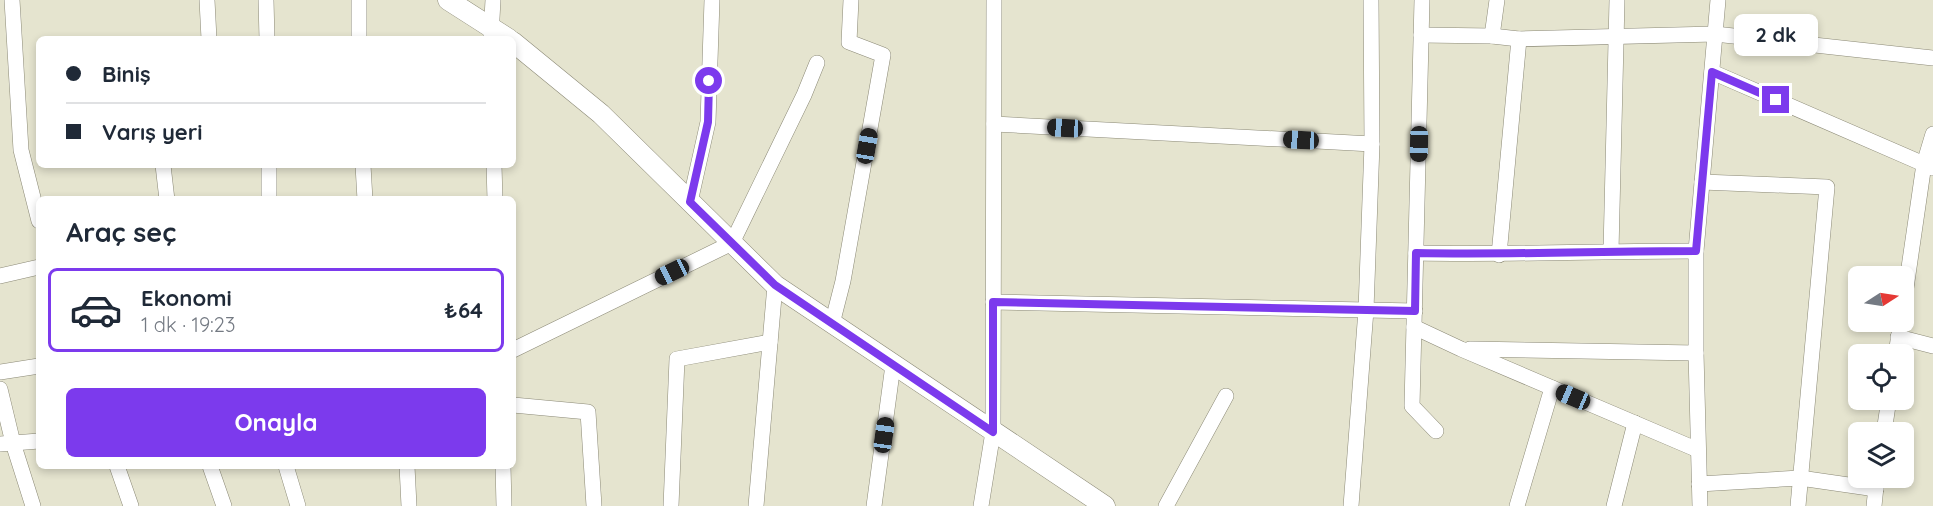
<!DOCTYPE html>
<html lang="tr">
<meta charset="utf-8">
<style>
:root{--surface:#fff;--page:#f6f6f7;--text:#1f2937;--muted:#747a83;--line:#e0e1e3;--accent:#7c3aed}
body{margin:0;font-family:Quicksand,sans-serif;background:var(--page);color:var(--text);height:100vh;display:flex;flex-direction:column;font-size:22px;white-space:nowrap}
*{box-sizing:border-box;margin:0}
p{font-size:20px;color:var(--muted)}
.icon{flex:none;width:33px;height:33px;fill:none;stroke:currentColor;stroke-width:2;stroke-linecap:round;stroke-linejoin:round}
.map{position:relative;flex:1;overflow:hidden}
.sheet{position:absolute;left:36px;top:196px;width:480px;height:273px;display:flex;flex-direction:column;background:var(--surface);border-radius:9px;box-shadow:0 3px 9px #0003}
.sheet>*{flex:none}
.top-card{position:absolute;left:36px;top:36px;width:480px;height:132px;border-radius:9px;box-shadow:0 3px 9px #0003;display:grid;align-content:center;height:132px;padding:0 30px;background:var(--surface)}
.needle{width:39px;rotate:78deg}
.controls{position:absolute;left:1848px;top:266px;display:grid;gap:12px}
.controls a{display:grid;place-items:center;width:66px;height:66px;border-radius:9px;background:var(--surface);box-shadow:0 3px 9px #0003;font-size:30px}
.end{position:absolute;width:27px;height:27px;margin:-14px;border:8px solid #7c3aed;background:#fff;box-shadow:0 0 0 3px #fff}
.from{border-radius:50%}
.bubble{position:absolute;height:42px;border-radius:9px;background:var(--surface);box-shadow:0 3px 9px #0003;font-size:20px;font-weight:700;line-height:42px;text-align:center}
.car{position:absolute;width:18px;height:36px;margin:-18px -9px;border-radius:8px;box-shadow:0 0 4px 2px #0007;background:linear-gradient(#222 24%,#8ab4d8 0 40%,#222 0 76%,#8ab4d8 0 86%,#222 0)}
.top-card b{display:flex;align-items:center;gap:21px;height:57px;font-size:22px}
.top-card b+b{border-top:2px solid var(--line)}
.top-card i{width:15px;height:15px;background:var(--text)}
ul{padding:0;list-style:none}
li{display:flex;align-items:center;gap:18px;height:84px;margin:0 12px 9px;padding:0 18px;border:3px solid transparent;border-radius:9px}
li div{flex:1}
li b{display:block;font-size:22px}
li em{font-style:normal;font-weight:700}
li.active{border-color:var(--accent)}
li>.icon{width:54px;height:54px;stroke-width:1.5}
h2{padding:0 30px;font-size:27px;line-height:72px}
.cta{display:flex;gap:12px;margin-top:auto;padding:12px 30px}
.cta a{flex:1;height:69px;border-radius:9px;background:var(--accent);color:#fff;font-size:24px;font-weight:700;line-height:69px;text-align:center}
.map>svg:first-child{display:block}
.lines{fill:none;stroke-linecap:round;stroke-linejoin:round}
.minor-casing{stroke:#8b8976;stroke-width:16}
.tertiary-casing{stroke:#8b8976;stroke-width:21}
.minor{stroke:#fff;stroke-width:15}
.tertiary{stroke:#fff;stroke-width:20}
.route{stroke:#7c3aed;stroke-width:8}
</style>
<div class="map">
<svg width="1933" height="506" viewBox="0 0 1933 506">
<rect width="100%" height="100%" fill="#e5e4cf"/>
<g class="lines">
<g class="minor-casing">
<g id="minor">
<path d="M12 0 21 150 39 221"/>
<path d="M207 0 209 39"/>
<path d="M266 0 267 39"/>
<path d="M359 0V39"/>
<path d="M1422 0 1412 406 1436 431"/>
<path d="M1421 35 1492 36 1519 39 1715 34 1933 58"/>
<path d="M491 36 493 0"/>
<path d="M1492 36 1497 0"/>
<path d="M1712 72 1933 168"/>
<path d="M994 124 1372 144"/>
<path d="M163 165 167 200"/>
<path d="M363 165 365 200"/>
<path d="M494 165 495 200"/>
<path d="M1702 182 1827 187 1798 506"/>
<path d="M269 200V165"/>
<path d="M690 202 708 122 712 0"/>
<path d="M1611 251 1617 0"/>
<path d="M1416 253C1510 255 1603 251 1696 251"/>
<path d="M1499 255 1519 39"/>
<path d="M0 276 39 267"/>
<path d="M993 302 1415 311"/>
<path d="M1904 302 1924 164 1933 134"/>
<path d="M832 324 843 281 883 55 849 42 851 0"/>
<path d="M1414 327 1461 349 1698 450"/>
<path d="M1898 337 1933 346"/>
<path d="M1470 349 1696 353"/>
<path d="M513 350 732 243 804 95 817 63"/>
<path d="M1896 354 1901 321"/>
<path d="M0 372 39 366"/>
<path d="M0 389 13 443 33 506"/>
<path d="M513 405 588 412 594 506"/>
<path d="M1884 432 1889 399"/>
<path d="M0 444 39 441"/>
<path d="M117 466 131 506"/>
<path d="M210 466 224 506"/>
<path d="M286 466 298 506"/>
<path d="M407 466 409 506"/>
<path d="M503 466 504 506"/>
<path d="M1699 484 1800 478 1876 489"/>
<path d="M671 506 677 359 770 342"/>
<path d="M756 506 775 285"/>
<path d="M874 506 893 365"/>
<path d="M981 506 993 432 994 0"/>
<path d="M1166 506 1226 396"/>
<path d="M1351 506 1366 310 1372 144 1371 0"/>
<path d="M1517 506 1552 388"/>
<path d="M1614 506 1635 423"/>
<path d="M1700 506 1696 353V251L1718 0"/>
<path d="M1874 506 1877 477"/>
</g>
</g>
<g class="tertiary-casing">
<g id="tertiary">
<path d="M448 0 509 39"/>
<path d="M513 42 601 114 775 285 1105 506"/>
</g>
</g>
<use href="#minor" class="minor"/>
<use href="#tertiary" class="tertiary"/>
</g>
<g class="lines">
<path class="route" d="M709 81 708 122 690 202 775 285 993 432V302L1415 311 1416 253C1510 255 1603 251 1696 251L1712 72 1776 100"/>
</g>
</svg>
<div class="controls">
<a><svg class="needle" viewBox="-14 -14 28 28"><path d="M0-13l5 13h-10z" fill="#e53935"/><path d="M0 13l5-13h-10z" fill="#747a83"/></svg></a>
<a><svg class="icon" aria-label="locate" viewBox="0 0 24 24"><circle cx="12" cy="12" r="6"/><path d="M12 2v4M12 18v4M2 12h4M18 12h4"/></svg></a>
<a><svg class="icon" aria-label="layers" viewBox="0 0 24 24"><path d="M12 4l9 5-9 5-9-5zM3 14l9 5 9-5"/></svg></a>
</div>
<i class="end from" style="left:709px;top:81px"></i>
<i class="end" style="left:1776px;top:100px"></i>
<div class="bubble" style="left:1734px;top:14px;width:84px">2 dk</div>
<i class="car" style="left:1065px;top:128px;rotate:273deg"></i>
<i class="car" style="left:1301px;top:140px;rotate:273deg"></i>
<i class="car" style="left:1419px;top:144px;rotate:181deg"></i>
<i class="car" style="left:867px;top:146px;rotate:10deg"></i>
<i class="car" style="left:672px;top:272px;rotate:244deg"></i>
<i class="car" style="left:1573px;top:397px;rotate:293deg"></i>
<i class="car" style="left:884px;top:435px;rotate:8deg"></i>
<div class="top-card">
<b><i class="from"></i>Biniş</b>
<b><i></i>Varış yeri</b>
</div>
<section class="sheet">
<h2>Araç seç</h2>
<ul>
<li class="active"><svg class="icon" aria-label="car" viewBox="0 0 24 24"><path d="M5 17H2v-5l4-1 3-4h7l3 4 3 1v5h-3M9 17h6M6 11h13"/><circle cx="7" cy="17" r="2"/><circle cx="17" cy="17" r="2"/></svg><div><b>Ekonomi</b><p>1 dk · 19:23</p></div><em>₺64</em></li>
</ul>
<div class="cta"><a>Onayla</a></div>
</section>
</div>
